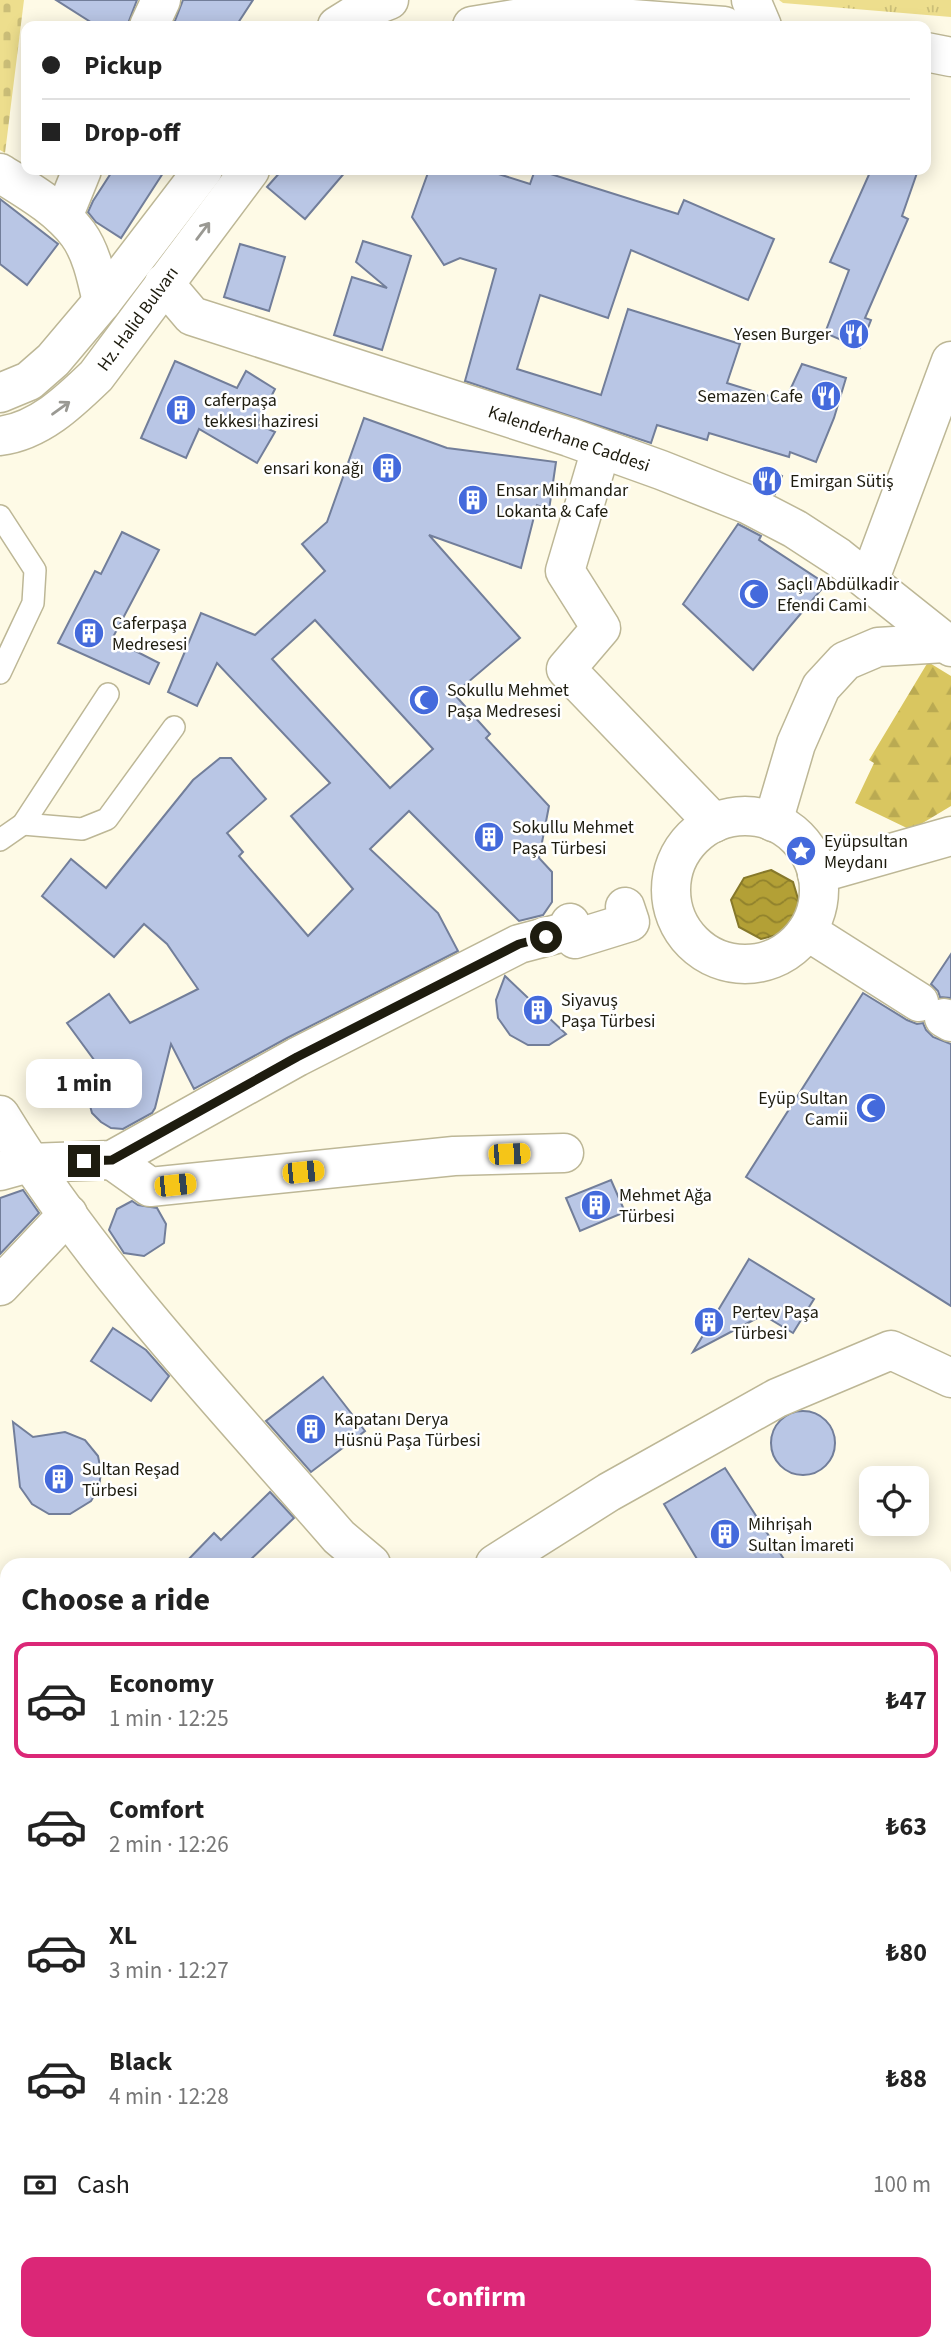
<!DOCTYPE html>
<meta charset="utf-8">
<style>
:root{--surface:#fff;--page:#f6f6f6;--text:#222;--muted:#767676;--line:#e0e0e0;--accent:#db2777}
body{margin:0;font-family:"Source Sans 3",sans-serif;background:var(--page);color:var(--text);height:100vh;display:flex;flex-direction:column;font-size:26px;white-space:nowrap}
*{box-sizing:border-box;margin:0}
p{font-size:23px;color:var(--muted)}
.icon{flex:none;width:38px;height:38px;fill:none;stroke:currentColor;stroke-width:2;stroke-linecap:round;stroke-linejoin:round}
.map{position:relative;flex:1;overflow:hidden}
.details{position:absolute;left:0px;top:1558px;width:952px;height:793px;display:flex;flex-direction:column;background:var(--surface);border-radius:21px 21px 0 0;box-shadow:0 4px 18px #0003}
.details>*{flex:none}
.top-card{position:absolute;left:21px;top:21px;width:910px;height:154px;border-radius:14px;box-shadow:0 4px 18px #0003;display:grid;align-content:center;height:154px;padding:0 21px;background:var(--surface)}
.fabs{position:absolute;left:859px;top:1466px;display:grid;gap:14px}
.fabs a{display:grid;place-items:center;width:70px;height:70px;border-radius:14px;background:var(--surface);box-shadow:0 4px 18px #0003;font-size:35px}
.end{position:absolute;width:32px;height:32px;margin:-16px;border:9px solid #1e1c0f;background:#fff;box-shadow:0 0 0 4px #fff}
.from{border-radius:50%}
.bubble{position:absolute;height:49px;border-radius:14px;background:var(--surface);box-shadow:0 4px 18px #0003;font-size:23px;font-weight:700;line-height:49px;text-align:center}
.car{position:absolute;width:21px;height:42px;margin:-21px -10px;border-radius:9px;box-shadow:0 0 5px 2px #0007;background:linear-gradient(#f5c518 24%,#345 0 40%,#f5c518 0 76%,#345 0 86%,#f5c518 0)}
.top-card b{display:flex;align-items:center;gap:24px;height:66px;font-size:26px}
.top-card b+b{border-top:2px solid var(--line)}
.top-card i{width:18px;height:18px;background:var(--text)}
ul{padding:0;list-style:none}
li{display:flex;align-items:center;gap:21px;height:116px;margin:0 14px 10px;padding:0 7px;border:4px solid transparent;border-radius:14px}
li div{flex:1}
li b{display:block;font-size:26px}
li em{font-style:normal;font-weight:700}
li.active{border-color:var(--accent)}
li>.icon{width:63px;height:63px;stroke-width:1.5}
h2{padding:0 21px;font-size:32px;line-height:84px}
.pay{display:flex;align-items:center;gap:18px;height:77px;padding:0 21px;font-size:26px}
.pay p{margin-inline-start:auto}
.primary-button{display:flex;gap:14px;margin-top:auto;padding:14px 21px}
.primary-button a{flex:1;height:80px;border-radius:14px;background:var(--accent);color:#fff;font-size:28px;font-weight:700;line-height:80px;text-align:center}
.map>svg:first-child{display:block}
.grass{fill:url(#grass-tufts)}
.forest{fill:url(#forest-firs)}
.cemetery{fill:url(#cemetery-stones)}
.water{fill:url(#water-waves);stroke:#86782a;stroke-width:2}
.building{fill:#b9c6e5;stroke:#727e9a;stroke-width:2;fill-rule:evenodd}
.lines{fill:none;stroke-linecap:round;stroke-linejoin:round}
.lane-casing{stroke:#bdb796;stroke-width:24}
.street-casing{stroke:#bdb796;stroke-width:41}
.primary-casing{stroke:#bdb796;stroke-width:41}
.lane{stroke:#fff;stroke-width:21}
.street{stroke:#fff;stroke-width:38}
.primary{stroke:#fff;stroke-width:38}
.tram{stroke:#8b8877;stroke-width:2}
.oneway{stroke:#9a9993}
.route{stroke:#1e1c0f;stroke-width:9}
.labels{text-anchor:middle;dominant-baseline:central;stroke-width:5;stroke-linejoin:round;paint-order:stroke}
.street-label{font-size:18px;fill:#1e1c0f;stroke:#fff}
.poi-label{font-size:18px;fill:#1e1c0f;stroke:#fff;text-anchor:start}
</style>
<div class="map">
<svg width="951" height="2350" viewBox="0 0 951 2350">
<defs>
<pattern id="grass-tufts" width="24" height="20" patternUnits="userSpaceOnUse" patternTransform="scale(1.75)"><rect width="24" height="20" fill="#edde8d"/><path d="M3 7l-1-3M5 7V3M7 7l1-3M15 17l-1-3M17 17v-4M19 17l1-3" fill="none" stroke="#cbbe78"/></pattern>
<pattern id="forest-firs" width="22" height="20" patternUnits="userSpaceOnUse" patternTransform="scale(1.75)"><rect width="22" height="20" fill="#d9c660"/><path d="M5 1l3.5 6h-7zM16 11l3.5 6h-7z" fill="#baaa52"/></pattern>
<pattern id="cemetery-stones" width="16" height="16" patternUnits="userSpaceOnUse" patternTransform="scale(1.75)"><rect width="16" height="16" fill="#edde8d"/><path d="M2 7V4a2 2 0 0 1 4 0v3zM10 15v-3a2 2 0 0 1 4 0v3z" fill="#cbbe78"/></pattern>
<pattern id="water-waves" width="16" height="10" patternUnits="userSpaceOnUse" patternTransform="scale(1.75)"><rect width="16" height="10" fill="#b3a036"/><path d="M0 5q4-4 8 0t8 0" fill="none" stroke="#91822c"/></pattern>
</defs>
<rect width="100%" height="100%" fill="#fefae6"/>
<g class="grass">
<path d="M779 0H951V17L783 3Z"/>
<path d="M951 2125V2256L945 2252V2128Z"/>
</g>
<path class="forest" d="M928 662 951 676V806L911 830 855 803 874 763 869 760Z"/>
<path class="cemetery" d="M0 0H24L5 153 0 150Z"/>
<g class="water">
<path d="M771 870 793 882 801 909 788 932 761 939 739 927 731 900 744 878Z"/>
<path d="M0 1885 7 1889V2343H814L823 2350H0Z"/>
</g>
<g class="building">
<path d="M56 0H137L127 26H97Z"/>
<path d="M183 0H253L236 26H173Z"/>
<path d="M113 170H165L121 238 96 222 88 212 93 201Z"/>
<path d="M282 170H347L305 219 267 187Z"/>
<path d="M429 170H486L530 184 535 170H538L678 214 684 200 774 239 748 300 631 250 608 318 540 295 517 369 601 395 628 309 740 344 727 383 785 401 802 364 846 378 834 418 816 462 790 452 789 457 709 433 707 440 657 425 651 443 465 381 496 269 460 258 444 265 412 217Z"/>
<path d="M871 170H918L902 216 908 219 865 318 871 320 860 348 825 333 849 270 830 262Z"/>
<path d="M0 199 58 244 27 285 0 264Z"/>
<path d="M363 241 411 256 382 350 334 335 352 277 387 288 356 262Z"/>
<path d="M240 244 285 257 269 311 224 297Z"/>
<path d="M175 361 237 388 246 371 275 389 257 424 275 432 257 463 199 429 186 458 141 438Z"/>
<path d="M364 418 447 448 556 462 549 510 537 505 521 568 429 535 520 638 454 694 490 734 486 738 549 806 539 858 552 872V902L543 915 519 921 409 811 370 849 438 913 458 951 287 1038 194 1089 171 1044 155 1108 152 1113 123 1129 111 1128 101 1122 92 1113 87 1095 89 1083 97 1064 67 1023 109 994 130 1023 198 989 167 944 144 924 114 957 42 896 71 859 106 888 193 780 220 758H231L266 799 227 833 243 852 239 856 308 936 353 889 291 816 330 783 217 663 197 706 168 692 201 613 255 635 325 571 302 544 327 522ZM315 620 433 749 390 788 272 659Z"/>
<path d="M774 472 782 476 775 494 763 488Z"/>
<path d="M738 524 761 536 759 540 826 584 753 670 683 604Z"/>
<path d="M122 532 159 550 112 639 159 663 149 684 58 643 95 571 101 574Z"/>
<path d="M951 954V998L940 997 938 991 931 984Z"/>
<path d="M505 976 566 1034 549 1045H528L510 1035 498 1018 496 1000Z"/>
<path d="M863 993 907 1020 917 1024 923 1023 926 1030 933 1037 951 1044V1306L746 1177Z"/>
<path d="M611 1180 625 1212 580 1231 566 1198Z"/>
<path d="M23 1190 39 1213 0 1254V1198Z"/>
<path d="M132 1201 138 1205 157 1208 166 1224 164 1243 144 1256 124 1253 109 1230 117 1209Z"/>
<path d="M749 1259 814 1299 793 1333 763 1315 693 1352Z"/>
<path d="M113 1328 146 1350 169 1376 151 1401 91 1361Z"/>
<path d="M323 1377 365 1431 311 1472 266 1421Z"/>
<circle cx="803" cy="1443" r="32"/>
<path d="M13 1422 33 1437 65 1432 85 1440 98 1456 101 1471 99 1488 91 1501 70 1514H49L32 1504 20 1487Z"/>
<path d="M725 1468 751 1508 787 1564H700L664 1504Z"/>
<path d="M270 1492 294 1518 246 1564H184L214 1533 221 1540Z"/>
</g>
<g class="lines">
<g class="lane-casing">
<g id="lane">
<path d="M0 516 35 570 33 603 0 673"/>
<path d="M23 824 82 829 107 819 174 727"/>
<path d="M0 840 23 824 108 694"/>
</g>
</g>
<g class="street-casing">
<g id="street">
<path d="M149 26 161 0"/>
<path d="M0 173C27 190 59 208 78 234 92 253 97 280 102 302"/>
<path d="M63 217 82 170"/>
<path d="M164 283 192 316 569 437 661 470 747 504 795 529 838 557 951 647"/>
<path d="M601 449 565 571 601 628 566 669 714 823"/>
<path d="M869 581 951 361"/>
<circle cx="745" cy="890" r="74"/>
<path d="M773 822 796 744 821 687 845 661 878 647 945 643"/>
<path d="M817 874 951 836"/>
<path d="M570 923 575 939 630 922 625 907"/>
<path d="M807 931 919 1002"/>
<path d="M944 1018 951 1022"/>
<path d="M0 1115C94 1269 221 1401 339 1537L371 1564"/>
<path d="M112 1160 150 1187 454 1156 564 1153"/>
<path d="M0 1171 29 1163 112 1160 297 1057 519 944 572 930"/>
<path d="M0 1286 68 1214"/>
<path d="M495 1564 609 1492 777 1398 891 1350 951 1378"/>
</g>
</g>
<g class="primary-casing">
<g id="primary">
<path d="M751 0 762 26"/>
<path d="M337 26 361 11 389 0"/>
<path d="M472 26 533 16H593L724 26"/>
<path d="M926 52 951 57"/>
<path d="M0 393 29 381 53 360 102 302 203 170"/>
<path d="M0 436C39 431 69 402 96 376L250 170"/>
<path d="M0 1786 7 1790"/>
<path d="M0 1830 7 1834"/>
<path d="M945 2310 951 2313"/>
<path d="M922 2343 933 2350"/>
</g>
</g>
<use href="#lane" class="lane"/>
<use href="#street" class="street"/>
<use href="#primary" class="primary"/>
<g class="tram">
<path d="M0 1900 7 1904"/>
<path d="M0 1926 7 1930"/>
<path d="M750 2343 759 2350"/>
<path d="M788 2343 796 2350"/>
</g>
</g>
<defs><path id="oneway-shaft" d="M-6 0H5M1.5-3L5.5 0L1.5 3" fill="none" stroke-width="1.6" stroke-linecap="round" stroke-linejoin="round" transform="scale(1.75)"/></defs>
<g class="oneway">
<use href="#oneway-shaft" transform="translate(203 231) rotate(-53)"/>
<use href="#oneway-shaft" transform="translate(61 408) rotate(-36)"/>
</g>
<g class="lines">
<path class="route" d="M84 1161 112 1160 297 1057 519 944 546 937"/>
</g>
<defs>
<g id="restaurant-disc" transform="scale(1.575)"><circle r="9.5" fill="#446adc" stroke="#fff"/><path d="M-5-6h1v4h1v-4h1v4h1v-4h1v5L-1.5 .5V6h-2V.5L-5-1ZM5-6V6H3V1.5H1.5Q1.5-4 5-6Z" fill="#fff"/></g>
<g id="building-disc" transform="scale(1.575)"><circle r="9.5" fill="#446adc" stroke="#fff"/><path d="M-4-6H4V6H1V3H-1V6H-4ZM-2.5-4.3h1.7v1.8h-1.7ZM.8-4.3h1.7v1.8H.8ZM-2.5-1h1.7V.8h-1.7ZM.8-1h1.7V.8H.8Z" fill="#fff"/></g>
<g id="mosque-disc" transform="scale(1.575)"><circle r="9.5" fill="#446adc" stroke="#fff"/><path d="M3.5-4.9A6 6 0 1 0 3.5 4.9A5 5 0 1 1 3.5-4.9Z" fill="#fff"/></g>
<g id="sight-disc" transform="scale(1.575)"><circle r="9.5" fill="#446adc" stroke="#fff"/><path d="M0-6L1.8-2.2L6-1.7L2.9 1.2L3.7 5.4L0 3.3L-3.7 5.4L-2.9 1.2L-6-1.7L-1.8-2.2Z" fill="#fff"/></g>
</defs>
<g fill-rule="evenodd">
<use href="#restaurant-disc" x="854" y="334"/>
<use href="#restaurant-disc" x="826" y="396"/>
<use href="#building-disc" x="181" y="410"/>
<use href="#building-disc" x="387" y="468"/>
<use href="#restaurant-disc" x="767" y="481"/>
<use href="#building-disc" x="473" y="500"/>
<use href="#mosque-disc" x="754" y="594"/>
<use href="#building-disc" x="89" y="633"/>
<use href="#mosque-disc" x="424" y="700"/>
<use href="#building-disc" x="489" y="837"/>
<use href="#sight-disc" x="801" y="851"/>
<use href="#building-disc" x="538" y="1010"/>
<use href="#mosque-disc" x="871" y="1108"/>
<use href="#building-disc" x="596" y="1205"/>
<use href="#building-disc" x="709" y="1322"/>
<use href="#building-disc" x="311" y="1429"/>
<use href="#building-disc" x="59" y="1479"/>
<use href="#building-disc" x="725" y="1534"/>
</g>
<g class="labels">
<g class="street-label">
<text transform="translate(138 319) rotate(-54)">Hz. Halid Bulvarı</text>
<text transform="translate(569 439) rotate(19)">Kalenderhane Caddesi</text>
</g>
<g class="poi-label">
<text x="831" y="334" text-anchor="end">Yesen Burger</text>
<text x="803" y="396" text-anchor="end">Semazen Cafe</text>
<text x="204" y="400">caferpaşa<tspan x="204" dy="21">tekkesi haziresi</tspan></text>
<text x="364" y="468" text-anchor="end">ensari konağı</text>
<text x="790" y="481">Emirgan Sütiş</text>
<text x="496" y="490">Ensar Mihmandar<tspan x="496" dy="21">Lokanta &amp; Cafe</tspan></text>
<text x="777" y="584">Saçlı Abdülkadir<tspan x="777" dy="21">Efendi Cami</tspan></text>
<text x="112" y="623">Caferpaşa<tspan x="112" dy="21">Medresesi</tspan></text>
<text x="447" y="690">Sokullu Mehmet<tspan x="447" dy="21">Paşa Medresesi</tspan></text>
<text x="512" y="827">Sokullu Mehmet<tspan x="512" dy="21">Paşa Türbesi</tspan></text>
<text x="824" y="841">Eyüpsultan<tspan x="824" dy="21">Meydanı</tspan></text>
<text x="561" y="1000">Siyavuş<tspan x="561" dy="21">Paşa Türbesi</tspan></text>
<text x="848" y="1098" text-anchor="end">Eyüp Sultan<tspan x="848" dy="21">Camii</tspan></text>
<text x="619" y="1195">Mehmet Ağa<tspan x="619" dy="21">Türbesi</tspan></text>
<text x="732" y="1312">Pertev Paşa<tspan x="732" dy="21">Türbesi</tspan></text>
<text x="334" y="1419">Kapatanı Derya<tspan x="334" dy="21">Hüsnü Paşa Türbesi</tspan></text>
<text x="82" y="1469">Sultan Reşad<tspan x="82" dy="21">Türbesi</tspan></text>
<text x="748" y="1524">Mihrişah<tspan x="748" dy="21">Sultan İmareti</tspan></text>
</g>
</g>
</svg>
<div class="fabs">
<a><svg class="icon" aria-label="locate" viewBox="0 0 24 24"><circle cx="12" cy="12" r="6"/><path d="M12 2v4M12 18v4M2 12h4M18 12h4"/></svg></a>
</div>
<i class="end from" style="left:546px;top:937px"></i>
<i class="end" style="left:84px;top:1161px"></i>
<div class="bubble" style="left:26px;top:1059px;width:116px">1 min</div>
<i class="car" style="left:509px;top:1154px;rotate:88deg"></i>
<i class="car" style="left:303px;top:1172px;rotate:84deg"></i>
<i class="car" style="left:175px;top:1185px;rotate:84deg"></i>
<div class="top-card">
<b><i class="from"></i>Pickup</b>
<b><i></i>Drop-off</b>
</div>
<section class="details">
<h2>Choose a ride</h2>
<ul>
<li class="active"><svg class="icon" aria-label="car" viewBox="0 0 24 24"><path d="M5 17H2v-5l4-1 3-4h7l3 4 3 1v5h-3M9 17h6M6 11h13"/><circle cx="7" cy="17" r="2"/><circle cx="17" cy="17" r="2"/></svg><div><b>Economy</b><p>1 min · 12:25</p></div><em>₺47</em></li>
<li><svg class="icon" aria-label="car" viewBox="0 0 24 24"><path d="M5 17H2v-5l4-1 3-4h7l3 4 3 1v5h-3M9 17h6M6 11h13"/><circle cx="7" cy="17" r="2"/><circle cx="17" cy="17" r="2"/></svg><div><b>Comfort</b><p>2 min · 12:26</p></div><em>₺63</em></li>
<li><svg class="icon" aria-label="car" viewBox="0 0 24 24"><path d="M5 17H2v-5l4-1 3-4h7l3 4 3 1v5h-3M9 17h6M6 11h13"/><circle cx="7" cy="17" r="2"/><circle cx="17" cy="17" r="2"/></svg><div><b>XL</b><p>3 min · 12:27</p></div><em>₺80</em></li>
<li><svg class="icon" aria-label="car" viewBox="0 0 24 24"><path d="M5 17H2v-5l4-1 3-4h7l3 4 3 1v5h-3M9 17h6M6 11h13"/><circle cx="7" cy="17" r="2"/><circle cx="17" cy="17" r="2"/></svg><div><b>Black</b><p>4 min · 12:28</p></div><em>₺88</em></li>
</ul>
<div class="pay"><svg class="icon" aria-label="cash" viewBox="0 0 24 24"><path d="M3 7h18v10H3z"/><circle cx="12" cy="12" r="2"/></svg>Cash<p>100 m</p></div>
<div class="primary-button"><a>Confirm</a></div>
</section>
</div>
